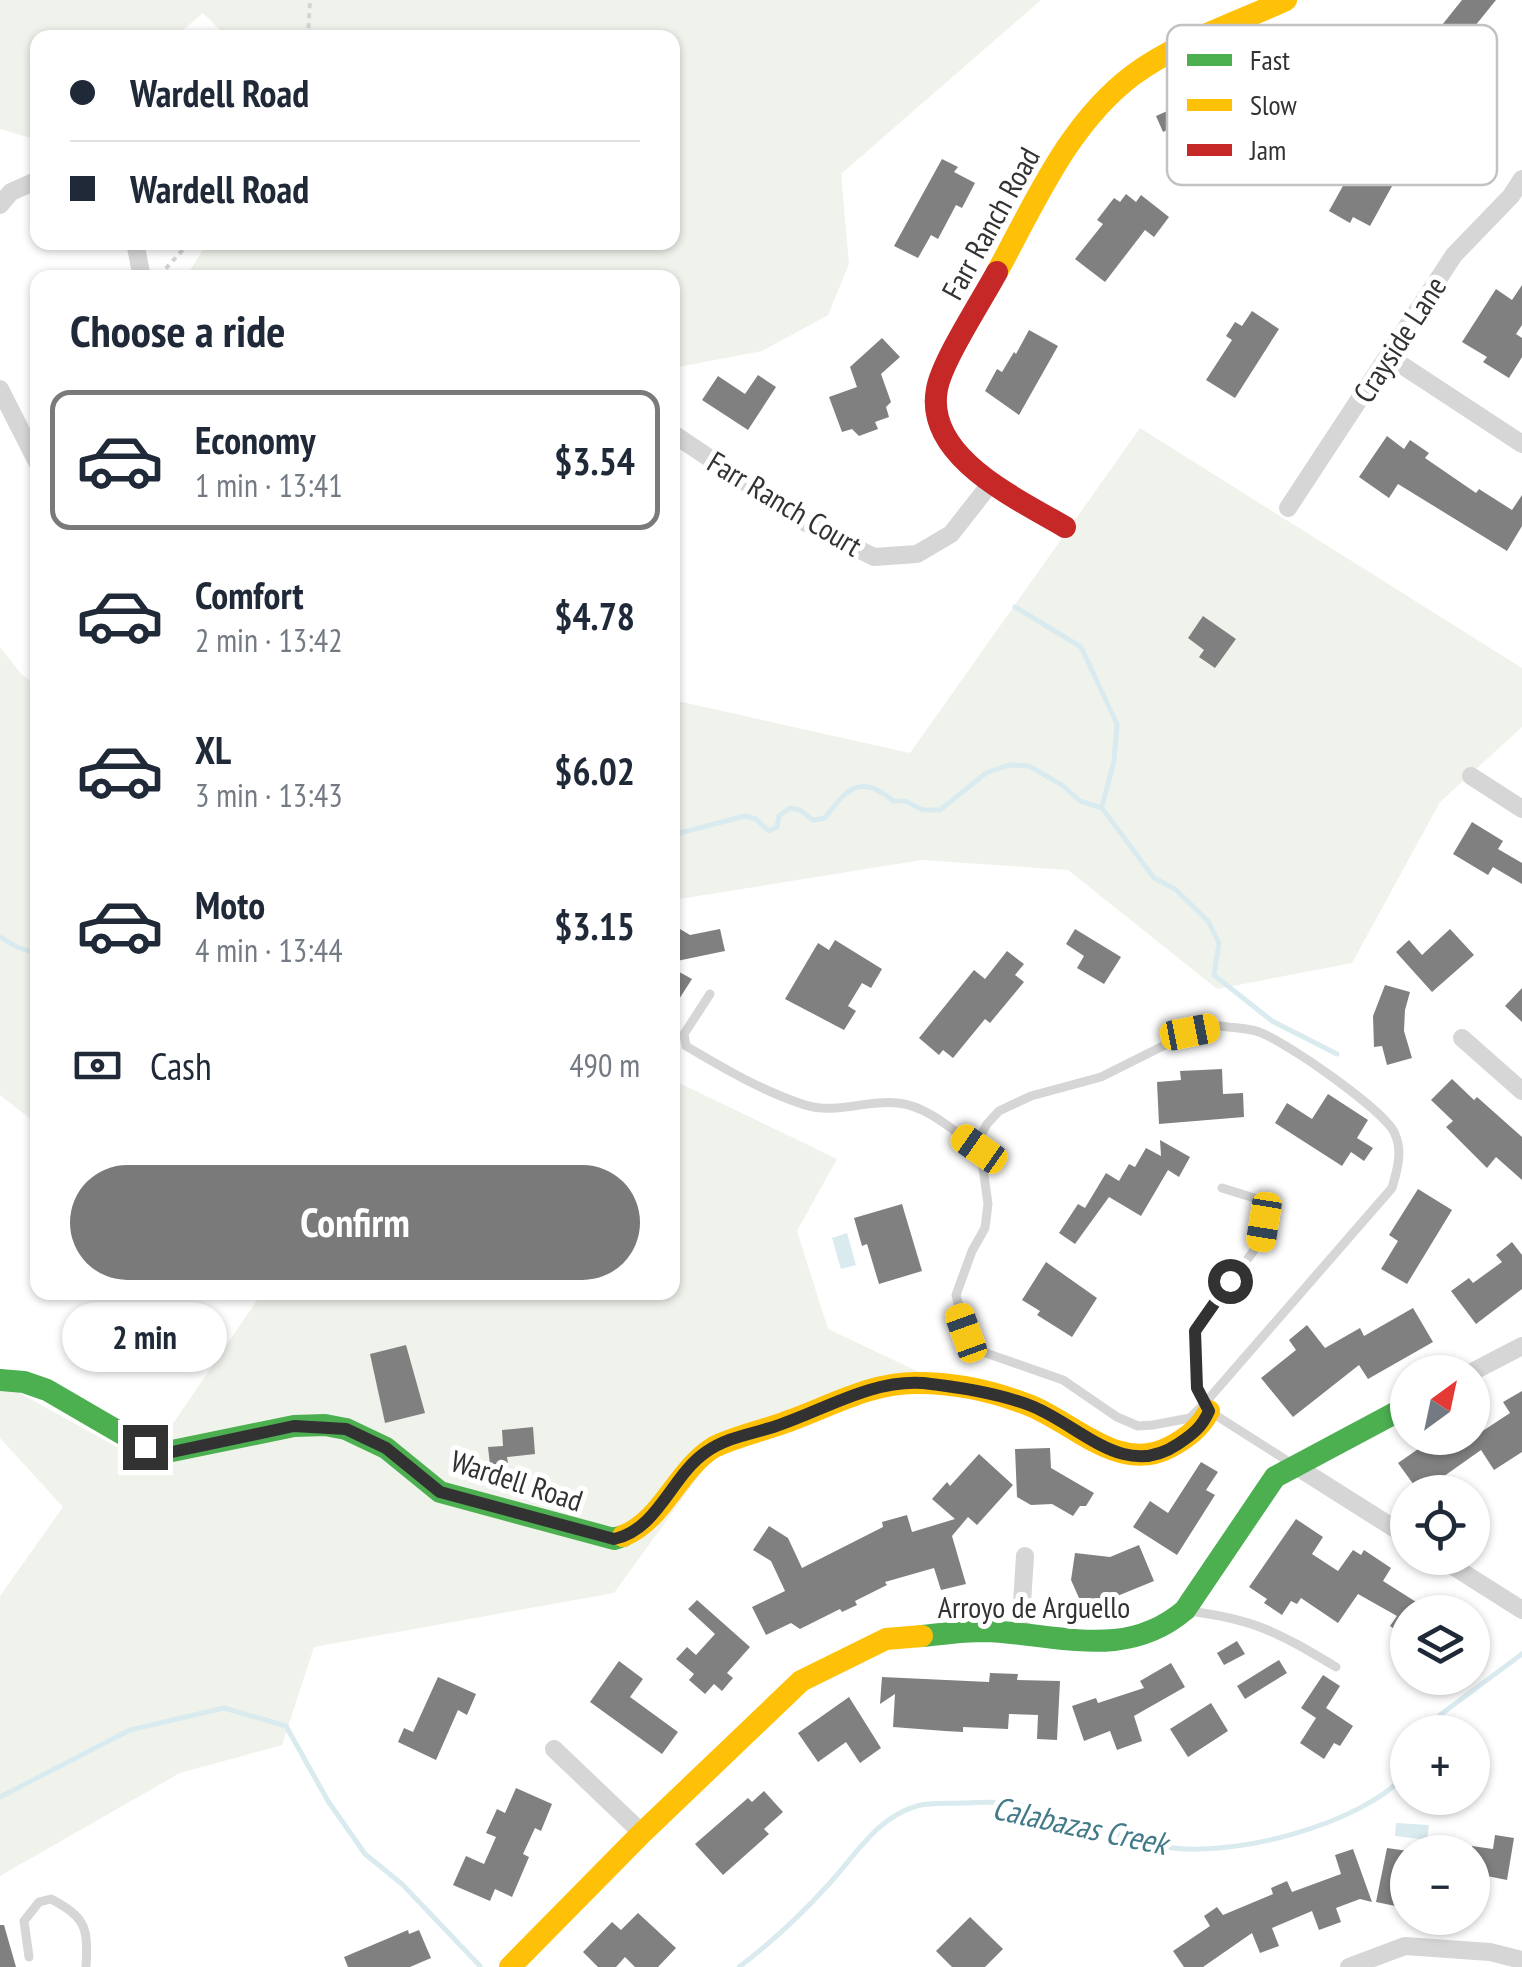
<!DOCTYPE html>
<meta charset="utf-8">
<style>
:root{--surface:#fff;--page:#f2f2f3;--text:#1f2937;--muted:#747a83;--line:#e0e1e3;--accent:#7a7a7a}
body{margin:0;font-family:"PT Sans Narrow",sans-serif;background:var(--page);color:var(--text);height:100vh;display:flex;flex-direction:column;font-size:38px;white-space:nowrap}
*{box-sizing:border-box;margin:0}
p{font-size:32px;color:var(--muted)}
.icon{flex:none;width:55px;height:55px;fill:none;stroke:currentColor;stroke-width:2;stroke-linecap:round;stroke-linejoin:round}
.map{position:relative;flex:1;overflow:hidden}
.drawer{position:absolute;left:30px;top:270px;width:650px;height:1030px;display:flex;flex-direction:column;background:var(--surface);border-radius:20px;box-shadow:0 2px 8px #0004}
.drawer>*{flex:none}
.guide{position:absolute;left:30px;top:30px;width:650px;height:220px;border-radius:20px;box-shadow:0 2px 8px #0004;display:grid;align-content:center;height:220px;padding:0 40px;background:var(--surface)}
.needle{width:65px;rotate:33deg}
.controls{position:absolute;left:1390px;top:1355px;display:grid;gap:20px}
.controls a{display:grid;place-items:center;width:100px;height:100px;border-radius:50%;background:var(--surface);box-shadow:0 2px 8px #0004;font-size:50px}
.end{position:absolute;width:45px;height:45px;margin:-22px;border:12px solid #323232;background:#fff;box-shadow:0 0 0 5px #fff}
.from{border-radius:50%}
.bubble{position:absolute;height:70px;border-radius:35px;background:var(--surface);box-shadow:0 2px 8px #0004;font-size:32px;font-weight:700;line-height:70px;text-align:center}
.car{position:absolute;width:30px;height:60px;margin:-30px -15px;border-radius:12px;box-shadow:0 0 8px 2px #0007;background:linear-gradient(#f5c518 24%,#345 0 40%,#f5c518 0 76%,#345 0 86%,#f5c518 0)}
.guide b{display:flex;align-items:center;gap:35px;height:95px;font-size:38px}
.guide b+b{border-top:2px solid var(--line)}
.guide i{width:25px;height:25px;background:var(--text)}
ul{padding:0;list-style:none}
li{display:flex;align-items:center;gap:30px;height:140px;margin:0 20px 15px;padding:0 20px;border:5px solid transparent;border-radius:20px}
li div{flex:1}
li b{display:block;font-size:38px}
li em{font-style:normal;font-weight:700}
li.current{border-color:var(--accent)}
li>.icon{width:90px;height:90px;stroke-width:1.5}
h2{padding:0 40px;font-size:45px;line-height:120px}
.pay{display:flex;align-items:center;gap:25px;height:110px;padding:0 40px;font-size:38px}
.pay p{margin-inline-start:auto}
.action{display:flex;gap:20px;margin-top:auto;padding:20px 40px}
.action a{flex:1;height:115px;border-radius:60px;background:var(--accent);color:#fff;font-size:40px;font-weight:700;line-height:115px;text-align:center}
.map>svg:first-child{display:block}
.green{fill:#f0f3ec}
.water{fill:#daebef}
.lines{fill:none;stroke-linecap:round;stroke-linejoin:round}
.stream{stroke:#daebef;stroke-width:5}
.building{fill:#808080}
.path{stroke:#d4d4d4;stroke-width:4;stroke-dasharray:5 5;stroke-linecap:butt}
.lane{stroke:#d6d6d6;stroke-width:9}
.street{stroke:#d6d6d6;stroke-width:18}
.fast{stroke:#4caf50;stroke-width:22}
.slow{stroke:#ffc107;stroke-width:22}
.jam{stroke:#c62828;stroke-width:22}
.route{stroke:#323232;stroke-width:12}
.labels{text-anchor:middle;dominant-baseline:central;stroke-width:10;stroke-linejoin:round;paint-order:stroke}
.street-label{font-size:30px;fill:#323232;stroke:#fff}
.water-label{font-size:32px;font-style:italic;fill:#427a8a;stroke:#fff}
.key{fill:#fff;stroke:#c2c2c2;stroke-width:2.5}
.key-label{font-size:28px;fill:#323232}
</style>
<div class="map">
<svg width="1522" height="1967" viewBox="0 0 1522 1967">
<rect width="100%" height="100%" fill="#fff"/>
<g class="green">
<path d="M0 0H1041L841 174 849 264 828 315 762 351 673 368 672 278 186 277 207 243 672 242V38L227 37 203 13 175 37 38 38 37 140 0 129Z"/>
<path d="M1140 428 1522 668V727L1440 802 1352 963 1217 989 1068 870 922 860 673 900V700L910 753Z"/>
<path d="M0 647 22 675 37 685V1124L0 1095Z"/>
<path d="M673 1080 837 1159 797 1231 828 1329 919 1372 863 1385 733 1429 614 1593 314 1647 282 1745 180 1773 0 1876V1596L63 1507 0 1438V1382L146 1463 262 1293 672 1292Z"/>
</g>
<g class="water">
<path d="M847 1233 856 1265 841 1269 832 1238Z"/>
<path d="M1396 1823 1429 1825 1427 1840 1395 1836Z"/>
</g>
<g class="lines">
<g class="stream">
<path d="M1015 607 1081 647 1117 724 1114 761 1102 806"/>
<path d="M672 835 745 816 756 819 769 831 777 827 779 816 790 808 800 810 813 820 825 818C846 789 861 773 893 801H905L923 810H940L986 773 1009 765 1029 766 1062 785 1080 801 1102 808 1154 878 1175 889 1208 921 1219 943 1214 975 1272 1021 1337 1054"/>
<path d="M0 937 17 947 38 954"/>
<path d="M1433 1732 1440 1715 1522 1654"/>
<path d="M0 1797 130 1730 224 1708 286 1726 328 1801 365 1854 402 1884 480 1966"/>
<path d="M739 1967C772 1942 801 1915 828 1885 855 1856 877 1817 917 1806 931 1802 948 1804 962 1803 977 1803 993 1801 1008 1803 1061 1811 1109 1836 1161 1846 1227 1860 1364 1825 1408 1772"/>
</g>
</g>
<g class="building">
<path d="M1462 0H1496L1458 47 1438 30Z"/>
<path d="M1230 78 1246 112 1183 140 1177 125 1163 132 1156 116 1192 100 1188 92 1202 86 1204 90Z"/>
<path d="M1356 147 1382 161 1389 149 1407 159 1370 226 1353 217 1350 223 1329 211 1349 175 1342 171Z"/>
<path d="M942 159 958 167 954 172 975 183 962 208 956 205 938 239 931 235 918 258 894 246Z"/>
<path d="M1126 194 1136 202 1141 195 1169 217 1154 237 1145 230 1105 282 1075 259 1103 224 1097 220 1114 198 1120 202Z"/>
<path d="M1522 285V325L1516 334 1522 338V357L1509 378 1483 362 1487 357 1462 342 1496 289 1512 300Z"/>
<path d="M1252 311 1279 329 1235 398 1206 380 1232 340 1226 336 1235 322 1242 326Z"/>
<path d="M1029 330 1058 346 1019 415 985 391 997 369 1002 372 1014 352 1016 354Z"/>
<path d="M882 338 900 357 881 374 891 402 886 407 889 417 875 422 878 429 859 436 852 429 842 432 829 397 857 387 850 367Z"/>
<path d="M758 375 776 387 748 430 702 400 718 376 745 394Z"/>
<path d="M1387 436 1404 449 1410 440 1429 453 1425 458 1476 493 1479 489 1512 510 1522 495V526L1507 551 1398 484 1389 498 1359 477Z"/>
<path d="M1203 616 1236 639 1215 668 1199 657 1204 650 1188 638Z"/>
<path d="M1472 822 1503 841 1498 849 1522 863V884L1493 867 1488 875 1453 854Z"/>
<path d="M680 929 690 935 720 929 725 951 672 962V942Z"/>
<path d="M1075 929 1121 957 1104 984 1077 968 1084 956 1066 944Z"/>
<path d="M1450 929 1474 955 1432 992 1396 952 1409 940 1422 955Z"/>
<path d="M835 940 882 969 871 988 862 983 848 1006 856 1011 844 1030 785 999 818 943 829 950Z"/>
<path d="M1007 951 1024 964 1015 975 1024 982 990 1023 985 1019 953 1058 943 1050 939 1055 919 1038 974 970 985 979Z"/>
<path d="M672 968 692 979 672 1010Z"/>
<path d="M1385 985 1410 992 1405 1010 1404 1031 1412 1058 1387 1065 1382 1046 1374 1047 1373 1016Z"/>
<path d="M1522 988V1022L1505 1006Z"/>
<path d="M1222 1069 1223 1094 1243 1093 1244 1117 1159 1124 1157 1082 1181 1080 1180 1071Z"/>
<path d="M1452 1079 1474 1100 1477 1097 1522 1137V1180L1496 1157 1487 1168 1446 1127 1453 1121 1431 1100Z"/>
<path d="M1328 1094 1368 1120 1357 1138 1373 1148 1364 1161 1351 1152 1342 1166 1275 1123 1287 1103 1312 1119Z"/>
<path d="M1160 1140 1190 1157 1179 1177 1168 1170 1141 1216 1109 1197 1075 1244 1059 1233 1078 1204 1085 1208 1106 1173 1119 1181 1129 1164 1135 1167 1146 1148 1161 1156Z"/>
<path d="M1418 1189 1452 1210 1407 1284 1381 1269 1398 1241 1389 1235Z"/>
<path d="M902 1204 922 1271 879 1284 867 1244 862 1246 854 1218Z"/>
<path d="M1512 1242 1522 1255V1289L1476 1324 1451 1291 1469 1278 1473 1283 1502 1262 1496 1255Z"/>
<path d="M1046 1262 1097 1298 1072 1337 1037 1315 1040 1311 1022 1300Z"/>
<path d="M1413 1308 1433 1342 1368 1379 1359 1365 1293 1417 1261 1378 1296 1350 1289 1340 1307 1325 1325 1348 1360 1328 1364 1336Z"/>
<path d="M406 1345 425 1413 385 1423 370 1354Z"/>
<path d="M1522 1391V1452L1494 1470 1481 1450 1440 1479 1461 1492H1419L1398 1463 1434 1438H1453L1458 1445 1472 1438 1510 1413 1503 1402Z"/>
<path d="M533 1427 535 1454 507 1457 508 1463 490 1465 488 1447 503 1446 502 1430Z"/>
<path d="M1050 1448 1051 1468 1094 1493 1086 1506H1080L1073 1516 1052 1504 1031 1505 1017 1497 1015 1449Z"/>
<path d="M979 1454 1013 1485 977 1525 968 1517 952 1536 966 1584 941 1590 934 1568 885 1582 887 1585 855 1601 857 1605 842 1612 840 1609 800 1629 791 1623 766 1635 752 1607 785 1591 771 1561 753 1550 769 1526 788 1538 802 1568 883 1527 882 1522 907 1515 912 1532 955 1519 932 1499 947 1482 950 1486Z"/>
<path d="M1201 1462 1218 1472 1206 1490 1215 1495 1177 1555 1133 1527 1150 1501 1168 1513Z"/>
<path d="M1296 1519 1323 1537 1312 1554 1338 1571 1353 1550 1361 1555 1364 1550 1391 1568 1383 1581 1432 1612H1408V1638L1390 1626 1397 1616 1358 1594 1338 1623 1301 1598 1297 1604 1291 1601 1282 1615 1264 1603 1267 1599 1249 1587Z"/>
<path d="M1139 1545 1154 1581 1110 1599 1079 1598 1071 1580 1075 1553 1110 1557Z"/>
<path d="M697 1600 750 1647 727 1673 733 1678 722 1691 714 1684 705 1694 689 1680 694 1674 676 1659 687 1647 696 1655 715 1634 688 1609Z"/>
<path d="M1237 1641 1245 1654 1224 1665 1217 1653Z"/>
<path d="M1279 1660 1287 1673 1245 1699 1237 1686Z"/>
<path d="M619 1661 643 1679 630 1697 678 1732 662 1754 590 1702Z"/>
<path d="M1171 1663 1185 1687 1134 1716 1142 1741 1117 1750 1110 1731 1084 1741 1072 1706 1096 1698 1098 1703 1144 1688 1140 1681Z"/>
<path d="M990 1673 1018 1674 1017 1680 1060 1681 1057 1740 1037 1739 1038 1715 1009 1714 1008 1729 963 1727V1732L945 1731 893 1727 895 1694 880 1704 882 1677 989 1682Z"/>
<path d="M1323 1675 1340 1686 1326 1708 1353 1726 1340 1746 1334 1743 1324 1759 1300 1743 1316 1718 1301 1708Z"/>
<path d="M438 1677 476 1694 467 1715 458 1710 436 1760 398 1742 404 1728 413 1732Z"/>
<path d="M849 1697 881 1748 860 1763 846 1742 818 1762 798 1733Z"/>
<path d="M1211 1703 1228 1731 1188 1757 1170 1729Z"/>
<path d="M516 1788 552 1804 541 1831 535 1828 523 1854 529 1857 512 1897 495 1889 490 1901 453 1885 466 1856 484 1864 496 1837 486 1833 497 1809 505 1813Z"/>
<path d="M764 1791 783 1812 764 1829 769 1834 723 1875 695 1844 748 1798 752 1802Z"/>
<path d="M1495 1835 1514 1838 1507 1880 1472 1873V1846L1493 1849Z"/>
<path d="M1387 1848 1408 1851V1880H1405L1400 1907 1376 1902Z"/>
<path d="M1353 1849 1372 1902 1360 1899 1336 1908 1341 1922 1319 1930 1312 1911 1272 1928 1279 1946 1260 1953 1252 1933 1203 1967H1184L1173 1951 1210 1926 1204 1916 1217 1907 1223 1915 1273 1894 1271 1888 1287 1881 1292 1892 1341 1874 1335 1855Z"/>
<path d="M638 1913 676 1948 658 1967H635L625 1957 616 1967H598L583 1952 612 1922 621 1930Z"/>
<path d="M970 1917 1003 1949 985 1967H952L936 1951Z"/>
<path d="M0 1925H4L16 1967H0Z"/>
<path d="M408 1930 409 1934 419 1930 431 1958 410 1967H348L344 1957Z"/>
</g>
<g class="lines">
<g class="path">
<path d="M308 38 310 0"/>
<path d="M159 276 190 242"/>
</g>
<g class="lane">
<path d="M710 994 684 1034 686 1046C723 1068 764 1092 805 1105 837 1115 867 1099 898 1103 928 1106 955 1132 979 1149"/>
<path d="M1221 1026C1233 1028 1248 1028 1259 1032 1285 1041 1386 1111 1395 1134 1403 1152 1397 1170 1392 1188L1205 1403 1190 1418 1153 1425 1138 1426 1117 1417 1063 1380 983 1352 966 1333 956 1295 972 1251 985 1228 988 1204 979 1139 987 1124 999 1111 1031 1096 1101 1077 1191 1032Z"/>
<path d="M1222 1188 1267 1202 1260 1242 1195 1331 1197 1388 1209 1411 1294 1465"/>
<path d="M1188 1611C1255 1619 1279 1633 1336 1667"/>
<path d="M29 1957 24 1921 39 1902 51 1899C87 1918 88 1928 86 1967"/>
</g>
<g class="street">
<path d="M0 205 11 192 38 180"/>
<path d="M135 242 142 278"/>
<path d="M1388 356 1522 444"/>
<path d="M0 389 38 464"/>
<path d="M672 433 808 524 874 557 917 554 951 534 991 483"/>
<path d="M1288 508 1454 255 1511 196 1522 179"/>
<path d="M1471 776 1522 809"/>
<path d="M1462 1038 1522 1091"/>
<path d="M1472 1372 1522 1346"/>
<path d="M1294 1465 1408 1537"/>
<path d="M1440 1558 1522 1610"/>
<path d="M1020 1635 1025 1556"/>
<path d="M554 1749 642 1833"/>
<path d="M1349 1967 1405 1946 1490 1952 1522 1960"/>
</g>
<g class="fast">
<path d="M0 1380 24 1382 47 1390 145 1447 172 1451 294 1426 325 1425 346 1429 386 1448 440 1492 614 1539 623 1536"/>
<path d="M922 1636C942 1634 963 1631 984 1631 1056 1633 1124 1662 1185 1610L1275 1477 1408 1406"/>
</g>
<g class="slow">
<path d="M997 272C1035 203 1068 124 1133 75 1178 42 1236 23 1286 0"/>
<path d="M623 1536C664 1519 677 1470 714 1447 737 1436 762 1431 786 1422 829 1407 871 1382 918 1383 955 1383 996 1392 1031 1406 1075 1424 1120 1474 1170 1447 1187 1438 1200 1428 1209 1411"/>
<path d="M510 1967 642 1833 801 1681 886 1639 922 1636"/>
</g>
<path class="jam" d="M997 272C982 300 942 361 937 389 924 457 1018 499 1065 527"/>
</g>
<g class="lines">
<path class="route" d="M145 1447 172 1452 294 1426 346 1429 386 1448 440 1492 614 1539C659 1529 671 1476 706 1452 726 1438 747 1435 770 1428 819 1413 870 1379 923 1383 959 1387 1000 1393 1034 1407 1083 1428 1125 1480 1178 1444 1193 1434 1202 1427 1209 1411L1197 1388 1195 1331 1230 1281"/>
</g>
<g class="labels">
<g class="street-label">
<text transform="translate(990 223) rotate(-61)">Farr Ranch Road</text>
<text transform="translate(1399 339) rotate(-57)">Crayside Lane</text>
<text transform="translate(785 503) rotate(31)">Farr Ranch Court</text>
<text transform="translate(517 1480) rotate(18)">Wardell Road</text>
<text x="1034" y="1606">Arroyo de Arguello</text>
</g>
<g class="water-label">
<text transform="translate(1080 1825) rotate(12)">Calabazas Creek</text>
</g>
</g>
<rect x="1167" y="25" width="330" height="160" rx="15" class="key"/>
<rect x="1187" y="54" width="45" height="12" fill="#4caf50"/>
<rect x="1187" y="99" width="45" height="12" fill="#ffc107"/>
<rect x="1187" y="144" width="45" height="12" fill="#c62828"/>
<g class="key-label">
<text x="1250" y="70">Fast</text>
<text x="1250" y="115">Slow</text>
<text x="1250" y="160">Jam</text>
</g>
</svg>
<div class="controls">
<a><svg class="needle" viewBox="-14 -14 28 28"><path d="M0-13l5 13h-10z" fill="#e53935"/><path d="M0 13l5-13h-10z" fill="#747a83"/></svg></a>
<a><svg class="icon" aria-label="locate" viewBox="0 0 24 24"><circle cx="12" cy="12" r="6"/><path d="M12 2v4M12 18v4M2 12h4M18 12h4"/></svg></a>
<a><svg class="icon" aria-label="layers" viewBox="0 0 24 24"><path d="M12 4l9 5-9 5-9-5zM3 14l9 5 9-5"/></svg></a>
<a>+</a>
<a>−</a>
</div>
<i class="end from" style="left:1230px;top:1281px"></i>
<i class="end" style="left:145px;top:1447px"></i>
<div class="bubble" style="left:62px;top:1302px;width:165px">2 min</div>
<i class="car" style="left:1190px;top:1032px;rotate:79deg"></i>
<i class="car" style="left:979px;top:1149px;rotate:305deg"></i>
<i class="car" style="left:1264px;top:1222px;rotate:189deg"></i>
<i class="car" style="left:966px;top:1333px;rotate:340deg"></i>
<div class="guide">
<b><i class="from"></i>Wardell Road</b>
<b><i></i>Wardell Road</b>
</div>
<section class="drawer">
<h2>Choose a ride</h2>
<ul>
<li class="current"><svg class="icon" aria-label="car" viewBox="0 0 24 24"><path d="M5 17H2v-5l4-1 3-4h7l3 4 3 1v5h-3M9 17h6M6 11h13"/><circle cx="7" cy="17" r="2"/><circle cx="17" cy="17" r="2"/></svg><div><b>Economy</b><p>1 min · 13:41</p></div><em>$3.54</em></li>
<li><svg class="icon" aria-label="car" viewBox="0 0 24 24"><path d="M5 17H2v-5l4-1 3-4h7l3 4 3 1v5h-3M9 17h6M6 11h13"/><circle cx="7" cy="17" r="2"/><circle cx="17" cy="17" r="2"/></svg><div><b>Comfort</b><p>2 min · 13:42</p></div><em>$4.78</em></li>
<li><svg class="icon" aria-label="car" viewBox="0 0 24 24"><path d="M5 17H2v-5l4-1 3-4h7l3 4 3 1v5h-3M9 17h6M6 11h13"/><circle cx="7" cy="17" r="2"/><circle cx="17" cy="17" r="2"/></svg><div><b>XL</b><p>3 min · 13:43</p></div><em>$6.02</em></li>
<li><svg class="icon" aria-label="car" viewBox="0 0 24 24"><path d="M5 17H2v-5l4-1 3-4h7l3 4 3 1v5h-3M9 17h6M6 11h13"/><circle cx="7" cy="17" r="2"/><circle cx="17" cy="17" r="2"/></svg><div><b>Moto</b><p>4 min · 13:44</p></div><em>$3.15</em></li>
</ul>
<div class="pay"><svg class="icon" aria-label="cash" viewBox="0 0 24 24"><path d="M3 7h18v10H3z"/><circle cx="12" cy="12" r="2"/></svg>Cash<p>490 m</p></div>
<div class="action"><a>Confirm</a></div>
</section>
</div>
